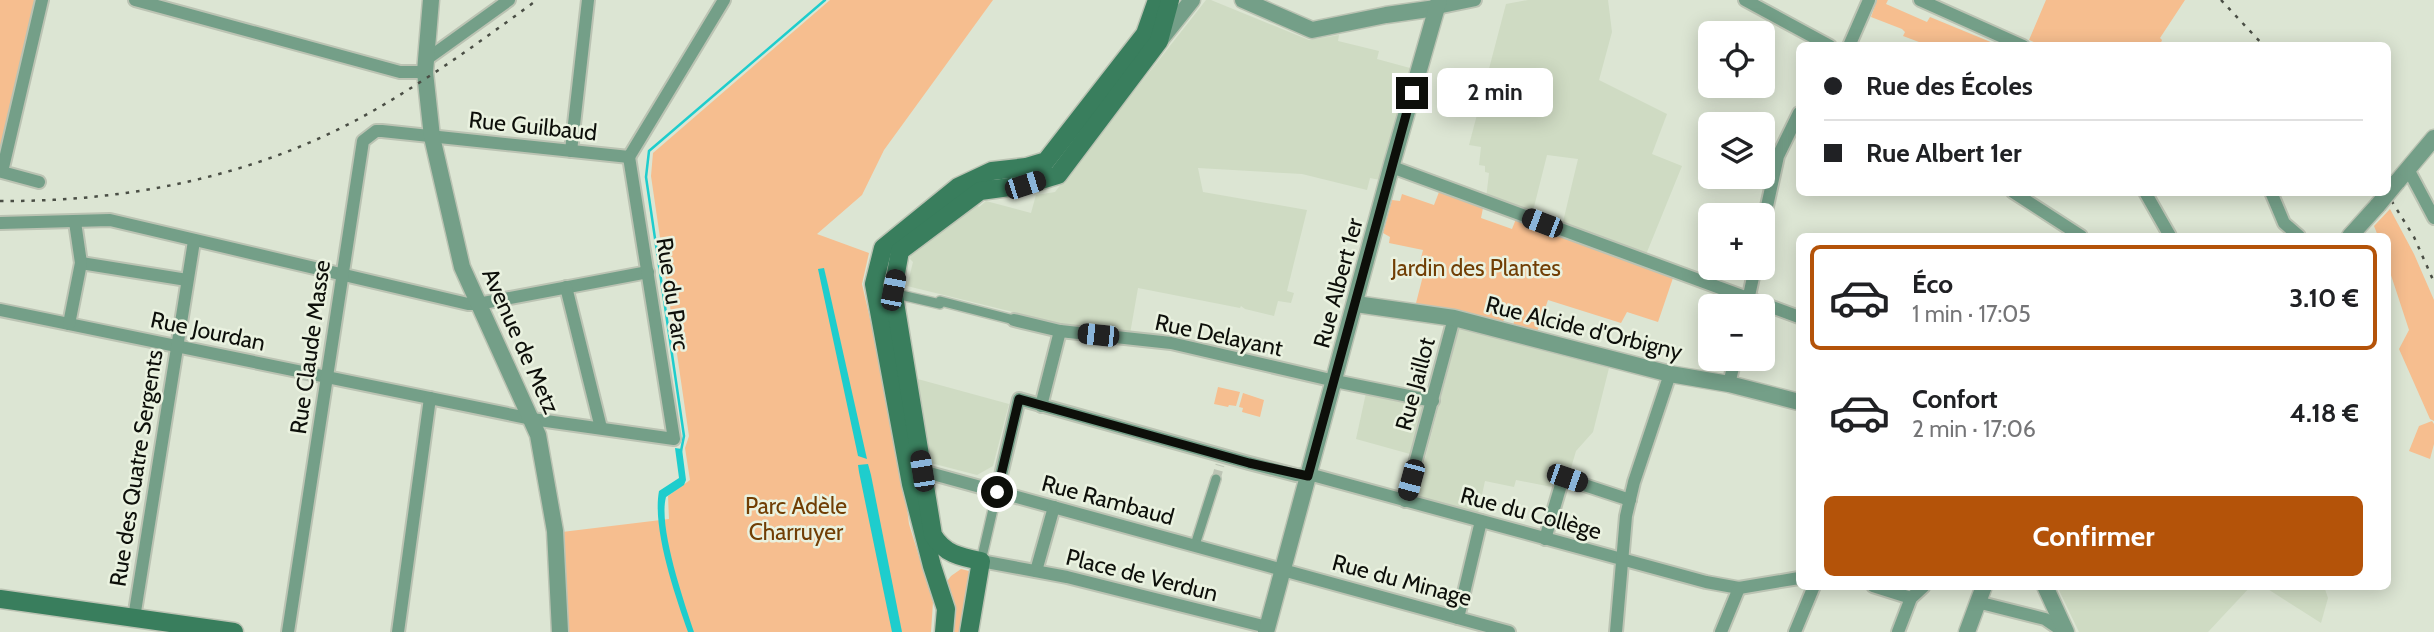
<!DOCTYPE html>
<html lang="fr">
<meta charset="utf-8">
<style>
:root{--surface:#fff;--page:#f6f6f6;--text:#202124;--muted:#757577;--line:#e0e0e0;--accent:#b45309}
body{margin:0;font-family:Cabin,sans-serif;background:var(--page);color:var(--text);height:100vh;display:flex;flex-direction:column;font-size:26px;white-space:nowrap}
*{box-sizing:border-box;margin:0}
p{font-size:23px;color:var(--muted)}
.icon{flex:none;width:38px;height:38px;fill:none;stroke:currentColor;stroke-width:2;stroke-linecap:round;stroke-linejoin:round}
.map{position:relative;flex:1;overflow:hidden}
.sheet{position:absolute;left:1796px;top:233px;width:595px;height:357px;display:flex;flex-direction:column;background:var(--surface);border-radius:10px;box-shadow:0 4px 18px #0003}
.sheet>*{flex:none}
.guide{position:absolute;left:1796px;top:42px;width:595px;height:154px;border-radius:10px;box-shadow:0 4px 18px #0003;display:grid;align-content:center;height:154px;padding:0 28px;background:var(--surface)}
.controls{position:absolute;left:1698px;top:21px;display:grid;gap:14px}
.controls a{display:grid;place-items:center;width:77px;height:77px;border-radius:10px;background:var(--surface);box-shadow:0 4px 18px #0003;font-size:35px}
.end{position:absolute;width:32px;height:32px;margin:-16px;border:9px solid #0d0f0a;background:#fff;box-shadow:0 0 0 4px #fff}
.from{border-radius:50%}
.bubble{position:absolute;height:49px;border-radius:10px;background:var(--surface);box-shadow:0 4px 18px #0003;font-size:23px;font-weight:700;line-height:49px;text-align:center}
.car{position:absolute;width:21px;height:42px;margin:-21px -10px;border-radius:9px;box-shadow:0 0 5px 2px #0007;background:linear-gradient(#222 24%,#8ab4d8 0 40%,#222 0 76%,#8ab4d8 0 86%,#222 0)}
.guide b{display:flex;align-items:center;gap:24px;height:66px;font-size:26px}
.guide b+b{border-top:2px solid var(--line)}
.guide i{width:18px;height:18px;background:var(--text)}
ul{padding:12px 0 0;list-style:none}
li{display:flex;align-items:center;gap:21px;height:105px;margin:0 14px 10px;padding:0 14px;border:4px solid transparent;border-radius:10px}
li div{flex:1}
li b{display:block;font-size:26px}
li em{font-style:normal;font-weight:700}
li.active{border-color:var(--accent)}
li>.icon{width:63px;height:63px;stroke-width:1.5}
.action{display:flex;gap:14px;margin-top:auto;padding:14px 28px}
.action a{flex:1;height:80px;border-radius:10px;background:var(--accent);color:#fff;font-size:28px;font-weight:700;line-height:80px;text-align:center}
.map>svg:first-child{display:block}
.built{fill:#cfdbc3}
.green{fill:#f6be8f}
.water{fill:#1ecdcd}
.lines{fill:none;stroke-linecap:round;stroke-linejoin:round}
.stream{stroke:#1ecdcd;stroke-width:2.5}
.pedestrian-tunnel{stroke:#bdc5b5;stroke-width:9;stroke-dasharray:9 4.5;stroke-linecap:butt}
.pedestrian-casing{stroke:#bbc3b3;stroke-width:12}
.minor-casing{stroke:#bbc3b3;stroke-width:16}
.tertiary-casing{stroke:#bbc3b3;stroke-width:19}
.secondary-casing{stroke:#bbc3b3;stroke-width:21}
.pedestrian{stroke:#749f88;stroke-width:9}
.minor{stroke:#749f88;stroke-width:12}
.tertiary{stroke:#749f88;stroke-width:16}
.secondary{stroke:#397e5d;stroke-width:18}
.rail{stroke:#4a4e45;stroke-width:2.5;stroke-dasharray:3.5 7;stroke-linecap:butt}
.tertiary-bridge-casing{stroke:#bbc3b3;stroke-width:19;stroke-linecap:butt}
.tertiary-bridge{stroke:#749f88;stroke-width:16}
.route{stroke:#0d0f0a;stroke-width:9}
.labels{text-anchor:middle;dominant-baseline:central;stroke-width:5;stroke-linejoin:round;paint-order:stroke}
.street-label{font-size:23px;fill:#0d0f0a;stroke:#eaf2e0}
.park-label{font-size:23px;fill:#713e04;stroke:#eaf2e0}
</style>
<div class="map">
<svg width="2434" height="632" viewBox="0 0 2434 632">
<rect width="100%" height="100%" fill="#dce5d3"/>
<g class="built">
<path d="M1206 0H1211L1309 40 1339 35 1338 41 1379 51 1377 59 1410 68 1380 180 1370 178 1367 190 1302 174 1198 168 1203 192 1307 210 1287 291 1294 293 1291 303 1278 301 1274 316 1245 309 1241 306 1240 308 1138 288 1130 334 1087 330 907 286 913 262 910 259 911 255 975 203 979 207 986 201 1031 213 1036 195 1055 192Z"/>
<path d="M1528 0H1608L1612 32 1599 80 1667 114 1652 154 1682 166 1645 257 1562 226 1578 159 1547 155 1532 215 1519 207 1486 199 1489 173 1485 172V166L1479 165 1481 147 1469 145 1506 4Z"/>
<path d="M1459 328 1609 368 1593 432 1576 451 1571 468H1569L1567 475 1557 488 1516 480 1514 487 1485 481 1478 513 1415 497Z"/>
<path d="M914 378 1009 404 993 466 977 475 927 462Z"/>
<path d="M1366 393 1422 407 1410 454 1356 439Z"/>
<path d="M2057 586H2251L2208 632H2079Z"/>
<path d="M2263 586H2324L2328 598 2321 623Z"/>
</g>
<g class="green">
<path d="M0 0H35L0 155Z"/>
<path d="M830 0H993L884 150 862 195 817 234 869 253 862 284 899 445 909 524 933 602 931 632H567L562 532 669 519 668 496 690 480 685 448 689 436 651 176 653 153Z"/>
<path d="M1877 0H1888L1886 4 1927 22 1930 17 1998 45H1927L1903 36 1905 32 1902 29 1871 17Z"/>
<path d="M2046 0H2185L2160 38 2162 40 2160 45H2041L2029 40Z"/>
<path d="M1439 192 1483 208 1481 218 1512 229 1516 219 1673 278 1658 322 1627 312 1621 323 1548 300 1537 332 1513 326 1516 313 1508 310 1502 324 1415 307 1426 264 1420 262 1423 250 1389 243 1390 237 1383 233 1392 200 1400 201 1402 194 1434 205Z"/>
<path d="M2390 209 2414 254 2434 300V421L2430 419 2399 349 2409 330 2387 263V236H2378L2374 226Z"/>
<path d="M1218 387 1240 392 1236 406 1229 405 1228 407 1214 404Z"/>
<path d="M1243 393 1264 400 1260 417 1242 412 1243 408 1239 407Z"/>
<path d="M2432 421 2434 424V444L2430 459 2409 451 2419 426Z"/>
<path d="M961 569 969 571 974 584 963 632H951L954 617 945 584 951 576Z"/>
</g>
<g class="water">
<path d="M824 268 828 285 867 459 858 456 818 269Z"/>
<path d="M675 448 682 449 686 480 684 485 666 497C658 527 684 602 694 632H688C675 595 652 529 659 491L679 478Z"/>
<path d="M868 464 871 475 902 632H892L859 472 858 465Z"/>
</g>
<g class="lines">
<path class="stream" d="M681 451 684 436 646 177 649 151 825 0"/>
<path class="pedestrian-tunnel" d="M1216 479 1220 465"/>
<g class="pedestrian-casing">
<g id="pedestrian">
<path d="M893 290 901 295 940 304V301L1014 320"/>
<path d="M1195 545 1216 479"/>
<path d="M981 561 997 492"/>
</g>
</g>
<g class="minor-casing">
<g id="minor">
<path d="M135 0 400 72H425"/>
<path d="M1745 0 1830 46"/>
<path d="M1920 0 2023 46"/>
<path d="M1436 8 1475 0"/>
<path d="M1849 46 1869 0"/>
<path d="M427 59 509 0"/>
<path d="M571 151 588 0"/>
<path d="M629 157 724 0"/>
<path d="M1392 167 1799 317"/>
<path d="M2408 169 2434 218"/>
<path d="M39 182 2 172 42 0"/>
<path d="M2013 192 2081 236"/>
<path d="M2145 192 2170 236"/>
<path d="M2271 192 2284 223 2299 236"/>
<path d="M0 223 110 220 468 304H478L648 272"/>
<path d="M1762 229 1778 156 1799 113"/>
<path d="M81 263 187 280"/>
<path d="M566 287 601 428"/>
<path d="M1747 305 1755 268"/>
<path d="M0 310 532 419 674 439 629 157"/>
<path d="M1014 320 1060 331 1171 343 1335 381 1433 401"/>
<path d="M69 324 81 263 75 222"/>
<path d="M1729 384 1735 359"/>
<path d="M1041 406 1060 331"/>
<path d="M922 471 1509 632"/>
<path d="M997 492 1019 399 1249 463 1296 475 1316 476 1706 582 1739 588 1799 578"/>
<path d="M1405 501 1454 318"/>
<path d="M1545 539 1563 478 1630 500"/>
<path d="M981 561 1067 577 1267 627"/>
<path d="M1036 571 1054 507"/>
<path d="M1873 586 1911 598"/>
<path d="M1977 602 2045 619 2064 632"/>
<path d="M134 618 194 241"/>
<path d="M1458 618 1481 521"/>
<path d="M288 632 363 141 376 131H382L629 157"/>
<path d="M398 632 430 398"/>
<path d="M1616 632 1626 516 1634 482 1670 374"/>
<path d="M1721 632 1739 588"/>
<path d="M1795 632 1814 586"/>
<path d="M1898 632 1911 598 1924 586"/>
</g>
</g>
<g class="tertiary-casing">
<g id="tertiary">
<path d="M431 0 425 72 432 137 462 267 538 435 555 531 560 632"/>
<path d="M1243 0 1312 30 1386 15 1436 8"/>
<path d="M1161 39 1192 0"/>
<path d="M2397 182 2434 138"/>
<path d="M2350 236 2378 205"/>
<path d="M1356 304 1454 318 1670 374 1729 384 1799 402"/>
<path d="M2045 586 2066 632"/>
<path d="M1266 632 1392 164 1439 0"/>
<path d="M1967 632 1984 586"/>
</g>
</g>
<g class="secondary-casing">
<g id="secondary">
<path d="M0 599 234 632"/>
<path d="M944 632 946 609 932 566 911 484 874 284 883 248 958 187 992 171 1026 167 1046 161 1145 34 1157 0"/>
<path d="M969 632 981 561C961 557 944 554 933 535L893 290 900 251 980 191 1025 185 1058 175 1159 41 1170 0"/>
</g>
</g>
<use href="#pedestrian" class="pedestrian"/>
<use href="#minor" class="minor"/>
<use href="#tertiary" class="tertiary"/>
<use href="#secondary" class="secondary"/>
<g class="rail">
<path d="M2221 0 2264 46"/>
<path d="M2386 192 2414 237 2434 282"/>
<path d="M0 201C126 202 253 177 364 116 425 82 481 41 537 0"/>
</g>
<g class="tertiary-bridge-casing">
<path id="tertiary-bridge" d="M2378 205 2397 182"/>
</g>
<use href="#tertiary-bridge" class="tertiary-bridge"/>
</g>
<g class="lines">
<path class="route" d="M997 492 1019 399 1249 463 1308 476 1412 93"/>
</g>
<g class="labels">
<g class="street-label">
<text transform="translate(533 126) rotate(6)">Rue Guilbaud</text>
<text transform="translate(1338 283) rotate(-75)">Rue Albert 1er</text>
<text transform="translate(673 294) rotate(81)">Rue du Parc</text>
<text transform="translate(1584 328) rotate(14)">Rue Alcide d'Orbigny</text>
<text transform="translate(208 331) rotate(12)">Rue Jourdan</text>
<text transform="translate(1219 335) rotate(12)">Rue Delayant</text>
<text transform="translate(521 341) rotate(66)">Avenue de Metz</text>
<text transform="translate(310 347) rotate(-82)">Rue Claude Masse</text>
<text transform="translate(1415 384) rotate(-75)">Rue Jaillot</text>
<text transform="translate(136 468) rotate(-81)">Rue des Quatre Sergents</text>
<text transform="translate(1108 500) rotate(15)">Rue Rambaud</text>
<text transform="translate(1531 513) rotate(15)">Rue du Collège</text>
<text transform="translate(1142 575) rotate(14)">Place de Verdun</text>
<text transform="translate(1402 580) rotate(15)">Rue du Minage</text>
</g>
<g class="park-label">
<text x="1476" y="268">Jardin des Plantes</text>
<text x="796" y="506">Parc Adèle<tspan x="796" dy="26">Charruyer</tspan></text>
</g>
</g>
</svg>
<div class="controls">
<a><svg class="icon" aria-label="locate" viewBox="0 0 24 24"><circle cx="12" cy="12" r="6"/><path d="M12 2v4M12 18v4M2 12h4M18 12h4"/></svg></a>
<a><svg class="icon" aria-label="layers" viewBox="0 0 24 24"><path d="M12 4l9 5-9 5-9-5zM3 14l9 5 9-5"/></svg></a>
<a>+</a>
<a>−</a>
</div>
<i class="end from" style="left:997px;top:492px"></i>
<i class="end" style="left:1412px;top:93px"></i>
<div class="bubble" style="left:1437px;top:68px;width:116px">2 min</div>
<i class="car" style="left:1025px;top:185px;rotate:72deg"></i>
<i class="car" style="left:1542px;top:223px;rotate:291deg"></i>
<i class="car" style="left:893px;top:290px;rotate:11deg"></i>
<i class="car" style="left:1098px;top:335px;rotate:276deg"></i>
<i class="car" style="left:922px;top:471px;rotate:351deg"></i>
<i class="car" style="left:1567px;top:478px;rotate:109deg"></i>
<i class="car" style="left:1411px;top:480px;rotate:195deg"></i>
<div class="guide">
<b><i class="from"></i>Rue des Écoles</b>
<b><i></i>Rue Albert 1er</b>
</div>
<section class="sheet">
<ul>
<li class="active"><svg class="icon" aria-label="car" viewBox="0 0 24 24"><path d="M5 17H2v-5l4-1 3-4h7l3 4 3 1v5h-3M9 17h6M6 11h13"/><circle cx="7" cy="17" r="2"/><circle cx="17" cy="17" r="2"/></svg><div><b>Éco</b><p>1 min · 17:05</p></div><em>3.10 €</em></li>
<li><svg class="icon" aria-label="car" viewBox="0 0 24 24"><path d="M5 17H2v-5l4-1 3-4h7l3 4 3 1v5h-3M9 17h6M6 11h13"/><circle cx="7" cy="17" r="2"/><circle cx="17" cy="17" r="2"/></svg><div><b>Confort</b><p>2 min · 17:06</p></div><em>4.18 €</em></li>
</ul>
<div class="action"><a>Confirmer</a></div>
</section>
</div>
